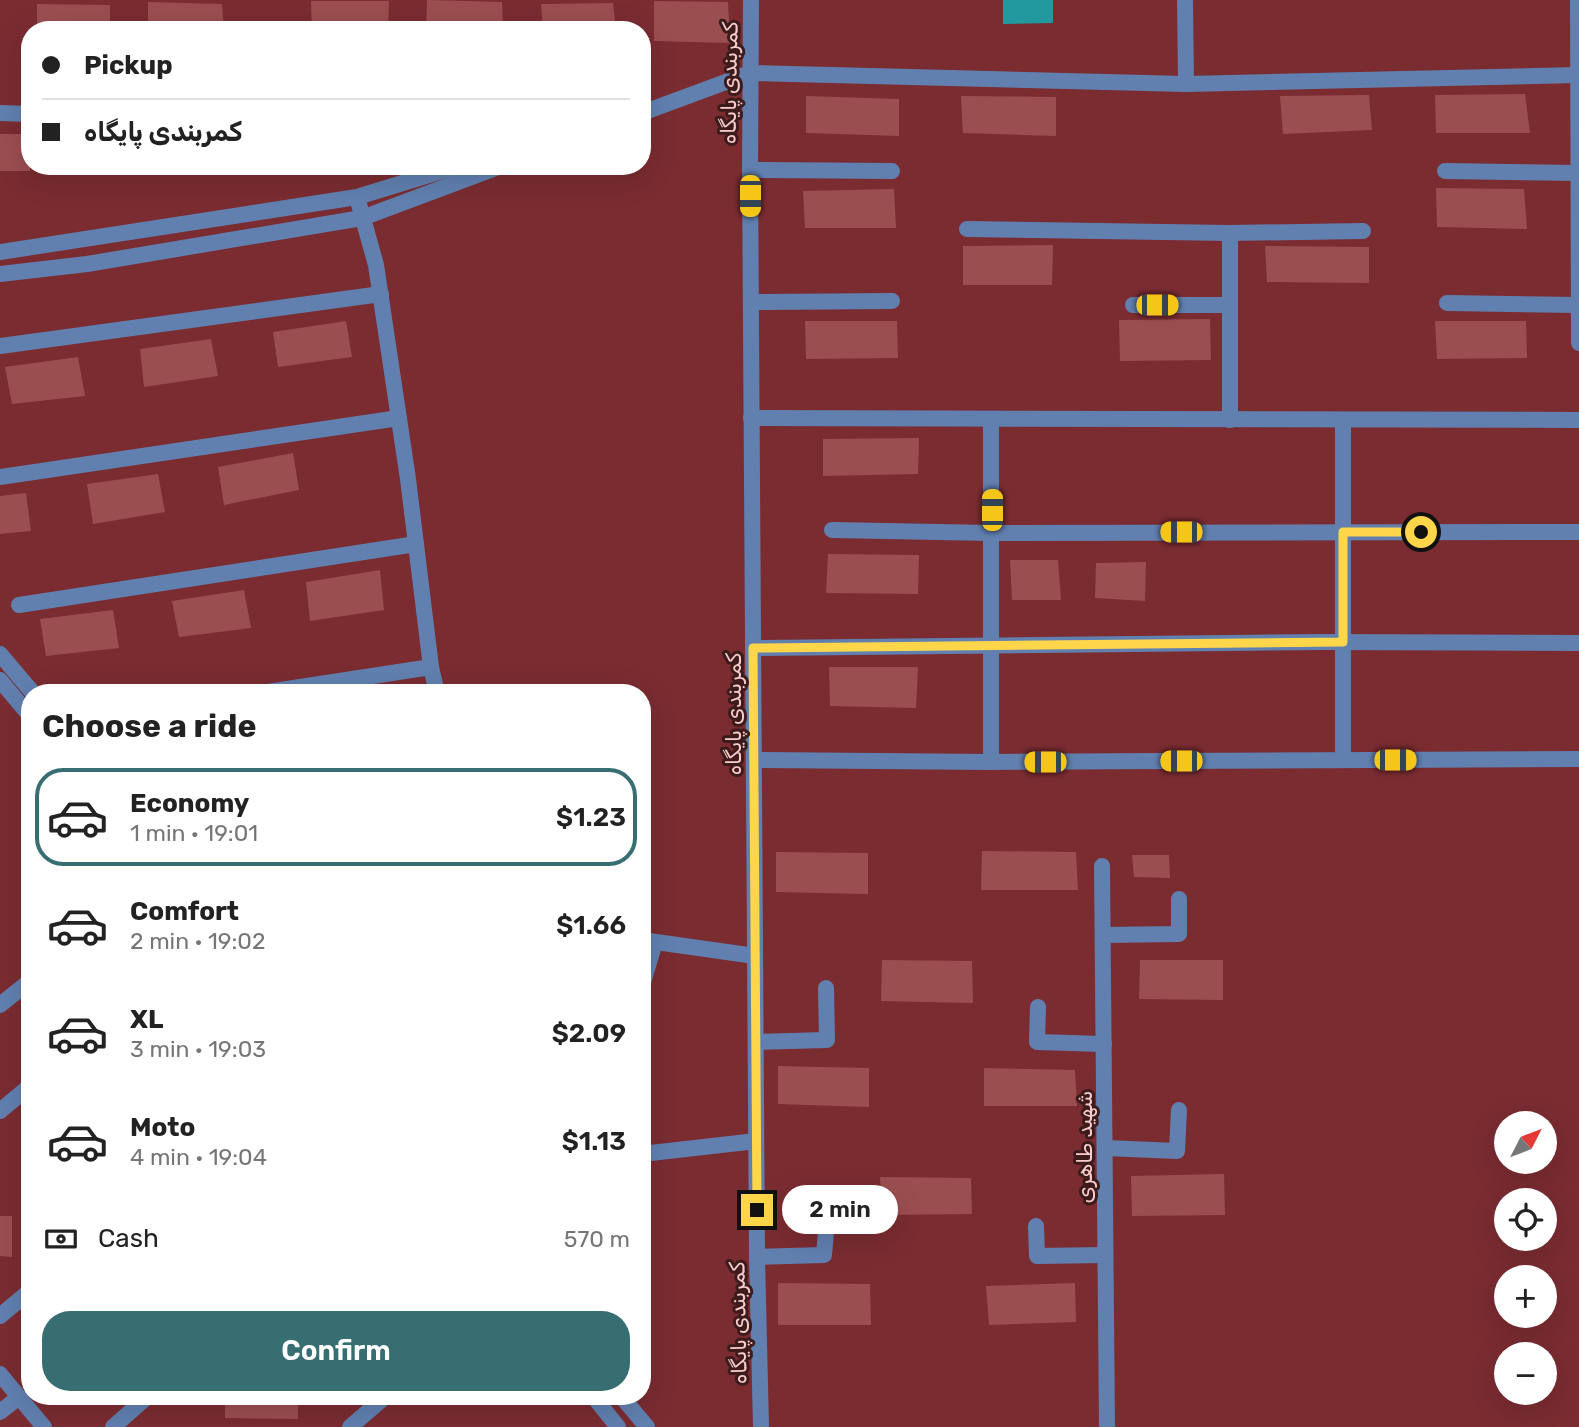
<!DOCTYPE html>
<meta charset="utf-8">
<style>
:root{--surface:#fff;--page:#f2f2f2;--text:#222;--muted:#767676;--line:#e0e0e0;--accent:#376e71}
body{margin:0;font-family:Rubik,"Noto Naskh Arabic",sans-serif;background:var(--page);color:var(--text);height:100vh;display:flex;flex-direction:column;font-size:26px;white-space:nowrap}
*{box-sizing:border-box;margin:0}
p{font-size:23px;color:var(--muted)}
.icon{flex:none;width:38px;height:38px;fill:none;stroke:currentColor;stroke-width:2;stroke-linecap:round;stroke-linejoin:round}
.map{position:relative;flex:1;overflow:hidden}
.panel{position:absolute;left:21px;top:684px;width:630px;height:721px;display:flex;flex-direction:column;background:var(--surface);border-radius:28px;box-shadow:0 7px 28px #0002}
.panel>*{flex:none}
.banner{position:absolute;left:21px;top:21px;width:630px;height:154px;border-radius:28px;box-shadow:0 7px 28px #0002;display:grid;align-content:center;height:154px;padding:0 21px;background:var(--surface)}
.needle{width:46px;rotate:48deg}
.controls{position:absolute;left:1494px;top:1111px;display:grid;gap:14px}
.controls a{display:grid;place-items:center;width:63px;height:63px;border-radius:50%;background:var(--surface);box-shadow:0 7px 28px #0002;font-size:35px}
.end{position:absolute;width:32px;height:32px;margin:-16px;border:9px solid #ffd54a;background:#111;box-shadow:0 0 0 4px #111}
.from{border-radius:50%}
.bubble{position:absolute;height:49px;border-radius:24px;background:var(--surface);box-shadow:0 7px 28px #0002;font-size:23px;font-weight:600;line-height:49px;text-align:center}
.car{position:absolute;width:21px;height:42px;margin:-21px -10px;border-radius:9px;box-shadow:0 0 5px 2px #0007;background:linear-gradient(#f5c518 24%,#345 0 40%,#f5c518 0 76%,#345 0 86%,#f5c518 0)}
.banner b{display:flex;align-items:center;gap:24px;height:66px;font-size:26px}
.banner b+b{border-top:2px solid var(--line)}
.banner i{width:18px;height:18px;background:var(--text)}
ul{padding:0;list-style:none}
li{display:flex;align-items:center;gap:21px;height:98px;margin:0 14px 10px;padding:0 7px;border:4px solid transparent;border-radius:28px}
li div{flex:1}
li b{display:block;font-size:26px}
li em{font-style:normal;font-weight:600}
li.current{border-color:var(--accent)}
li>.icon{width:63px;height:63px;stroke-width:1.5}
h2{padding:0 21px;font-size:32px;line-height:84px}
.pay{display:flex;align-items:center;gap:18px;height:77px;padding:0 21px;font-size:26px}
.pay p{margin-inline-start:auto}
.action{display:flex;gap:14px;margin-top:auto;padding:14px 21px}
.action a{flex:1;height:80px;border-radius:28px;background:var(--accent);color:#fff;font-size:28px;font-weight:600;line-height:80px;text-align:center}
.map>svg:first-child{display:block}
.built{fill:#7a2c31;fill-rule:evenodd}
.water{fill:#21999e}
.building{fill:#9b4e50}
.lines{fill:none;stroke-linecap:round;stroke-linejoin:round}
.minor{stroke:#6180b0;stroke-width:16}
.route{stroke:#ffd54a;stroke-width:9}
.labels{text-anchor:middle;dominant-baseline:central;stroke-width:6;stroke-linejoin:round;paint-order:stroke}
.street-label{font-size:21px;fill:#facdcc;stroke:#3b1b1b}
</style>
<div class="map">
<svg width="1579" height="1427" viewBox="0 0 1579 1427">
<rect width="100%" height="100%" fill="#6b2328"/>
<path class="built" d="M0 0H1579V1427H0ZM30 30H642V166H30ZM30 693H642V1396H30ZM1507 1124H1545V1162H1507ZM1507 1200H1545V1239H1507ZM1507 1278H1545V1316H1507ZM1507 1354H1545V1393H1507Z"/>
<path class="water" d="M1003 0H1053V23L1003 24Z"/>
<g class="building">
<path d="M427 0 502 2 503 30H426Z"/>
<path d="M311 1H389L388 30H312Z"/>
<path d="M654 1 728 2 730 43 654 41Z"/>
<path d="M148 2 222 4 224 30H148Z"/>
<path d="M613 3 616 30H543L541 4Z"/>
<path d="M37 4 110 5V30H37Z"/>
<path d="M1525 94 1530 133H1436L1435 95Z"/>
<path d="M1369 95 1372 130 1283 134 1280 96Z"/>
<path d="M806 96 899 99V136L806 133Z"/>
<path d="M961 96 1056 97V136L963 133Z"/>
<rect x="0" y="134" width="30" height="37"/>
<path d="M1436 188 1524 189 1527 229 1437 227Z"/>
<path d="M894 189 896 228H805L803 191Z"/>
<path d="M1053 245 1052 285H963V246Z"/>
<path d="M1265 246 1369 247V283L1267 282Z"/>
<path d="M1210 319 1211 360 1120 361 1119 320Z"/>
<path d="M346 321 352 357 278 367 273 332Z"/>
<path d="M805 321H897L898 358 806 359Z"/>
<path d="M1435 321H1526L1527 358 1437 359Z"/>
<path d="M211 339 218 376 144 387 140 349Z"/>
<path d="M78 357 85 396 12 404 5 367Z"/>
<path d="M919 438 918 474 823 476V439Z"/>
<path d="M293 453 299 490 224 505 218 467Z"/>
<path d="M158 474 165 512 93 524 87 484Z"/>
<path d="M26 493 31 531 0 534V496Z"/>
<path d="M828 554 919 555 918 594 826 593Z"/>
<path d="M1010 560H1058L1061 600H1012Z"/>
<path d="M1146 562 1145 601 1095 598 1096 563Z"/>
<path d="M380 570 384 610 310 621 306 582Z"/>
<path d="M244 590 251 628 179 637 172 601Z"/>
<path d="M113 610 119 648 46 656 40 619Z"/>
<path d="M829 667H918L916 708 830 706Z"/>
<path d="M982 851 1076 852 1078 890H981Z"/>
<path d="M776 852 868 853V894L776 892Z"/>
<path d="M1132 855H1169L1170 878 1134 877Z"/>
<path d="M882 960 972 961 973 1003 881 1001Z"/>
<path d="M1140 960H1223V1000L1139 999Z"/>
<path d="M778 1066 869 1068V1107L778 1104Z"/>
<path d="M984 1068 1075 1070 1077 1106H984Z"/>
<path d="M1224 1174 1225 1215 1132 1216 1131 1176Z"/>
<path d="M880 1177 971 1178 972 1214 882 1215Z"/>
<path d="M0 1216H12V1257L0 1256Z"/>
<path d="M778 1283 870 1284 871 1325H778Z"/>
<path d="M1075 1283 1076 1322 989 1325 986 1286Z"/>
<path d="M225 1396H298V1419L225 1418Z"/>
</g>
<g class="lines">
<g class="minor">
<path d="M751 0 750 170 757 1257 761 1427"/>
<path d="M1185 0 1186 84"/>
<path d="M1578 0 1579 343"/>
<path d="M0 113 30 114"/>
<path d="M642 113 750 73 1186 84 1579 75"/>
<path d="M750 170 892 171"/>
<path d="M1445 171 1578 173"/>
<path d="M357 197 376 265 408 479 431 667 437 693"/>
<path d="M967 229 1230 233 1363 231"/>
<path d="M1230 233V420"/>
<path d="M0 252 357 197 458 166"/>
<path d="M0 274 87 264 362 218 501 166"/>
<path d="M751 302 892 301"/>
<path d="M1447 303 1579 305"/>
<path d="M1133 305H1230"/>
<path d="M0 346 381 294"/>
<path d="M751 418 1579 420"/>
<path d="M0 477 399 418"/>
<path d="M832 530 992 533 1579 532"/>
<path d="M19 605 416 544"/>
<path d="M753 648 1325 642 1579 643"/>
<path d="M0 654 33 693"/>
<path d="M0 680 30 716"/>
<path d="M261 693 431 667"/>
<path d="M754 760 991 762 1579 759"/>
<path d="M1343 760V420"/>
<path d="M991 762V419"/>
<path d="M1102 866 1107 1427"/>
<path d="M1103 935 1179 934V899"/>
<path d="M642 940 755 956"/>
<path d="M642 986 655 942"/>
<path d="M0 1005 30 981"/>
<path d="M1038 1007 1037 1042 1104 1044"/>
<path d="M756 1042 827 1040 826 988"/>
<path d="M0 1111 30 1086"/>
<path d="M1105 1148 1177 1151 1179 1110"/>
<path d="M642 1154 756 1141"/>
<path d="M1036 1226 1037 1256 1105 1255"/>
<path d="M757 1257 824 1255 827 1220"/>
<path d="M0 1316 30 1291"/>
<path d="M0 1374 44 1427"/>
<path d="M593 1396 618 1427"/>
<path d="M621 1396 647 1427"/>
<path d="M0 1412 19 1397"/>
<path d="M113 1427 148 1396"/>
<path d="M350 1427 386 1396"/>
</g>
</g>
<g class="lines">
<path class="route" d="M757 1210 753 648 1343 642V532H1421"/>
</g>
<g class="labels">
<g class="street-label">
<text transform="translate(729 83) rotate(-89)">کمربندی پایگاه</text>
<text transform="translate(733 714) rotate(-90)">کمربندی پایگاه</text>
<text transform="translate(1084 1147) rotate(-90)">شهید طاهری</text>
<text transform="translate(738 1323) rotate(-91)">کمربندی پایگاه</text>
</g>
</g>
</svg>
<div class="controls">
<a><svg class="needle" viewBox="-14 -14 28 28"><path d="M0-13l5 13h-10z" fill="#e53935"/><path d="M0 13l5-13h-10z" fill="#767676"/></svg></a>
<a><svg class="icon" aria-label="locate" viewBox="0 0 24 24"><circle cx="12" cy="12" r="6"/><path d="M12 2v4M12 18v4M2 12h4M18 12h4"/></svg></a>
<a>+</a>
<a>−</a>
</div>
<i class="end from" style="left:1421px;top:532px"></i>
<i class="end" style="left:757px;top:1210px"></i>
<div class="bubble" style="left:782px;top:1185px;width:116px">2 min</div>
<i class="car" style="left:750px;top:196px;rotate:180deg"></i>
<i class="car" style="left:1157px;top:305px;rotate:90deg"></i>
<i class="car" style="left:992px;top:510px;rotate:0deg"></i>
<i class="car" style="left:1181px;top:532px;rotate:270deg"></i>
<i class="car" style="left:1395px;top:760px;rotate:90deg"></i>
<i class="car" style="left:1181px;top:761px;rotate:270deg"></i>
<i class="car" style="left:1045px;top:762px;rotate:270deg"></i>
<div class="banner">
<b><i class="from"></i>Pickup</b>
<b><i></i>کمربندی پایگاه</b>
</div>
<section class="panel">
<h2>Choose a ride</h2>
<ul>
<li class="current"><svg class="icon" aria-label="car" viewBox="0 0 24 24"><path d="M5 17H2v-5l4-1 3-4h7l3 4 3 1v5h-3M9 17h6M6 11h13"/><circle cx="7" cy="17" r="2"/><circle cx="17" cy="17" r="2"/></svg><div><b>Economy</b><p>1 min · 19:01</p></div><em>$1.23</em></li>
<li><svg class="icon" aria-label="car" viewBox="0 0 24 24"><path d="M5 17H2v-5l4-1 3-4h7l3 4 3 1v5h-3M9 17h6M6 11h13"/><circle cx="7" cy="17" r="2"/><circle cx="17" cy="17" r="2"/></svg><div><b>Comfort</b><p>2 min · 19:02</p></div><em>$1.66</em></li>
<li><svg class="icon" aria-label="car" viewBox="0 0 24 24"><path d="M5 17H2v-5l4-1 3-4h7l3 4 3 1v5h-3M9 17h6M6 11h13"/><circle cx="7" cy="17" r="2"/><circle cx="17" cy="17" r="2"/></svg><div><b>XL</b><p>3 min · 19:03</p></div><em>$2.09</em></li>
<li><svg class="icon" aria-label="car" viewBox="0 0 24 24"><path d="M5 17H2v-5l4-1 3-4h7l3 4 3 1v5h-3M9 17h6M6 11h13"/><circle cx="7" cy="17" r="2"/><circle cx="17" cy="17" r="2"/></svg><div><b>Moto</b><p>4 min · 19:04</p></div><em>$1.13</em></li>
</ul>
<div class="pay"><svg class="icon" aria-label="cash" viewBox="0 0 24 24"><path d="M3 7h18v10H3z"/><circle cx="12" cy="12" r="2"/></svg>Cash<p>570 m</p></div>
<div class="action"><a>Confirm</a></div>
</section>
</div>
